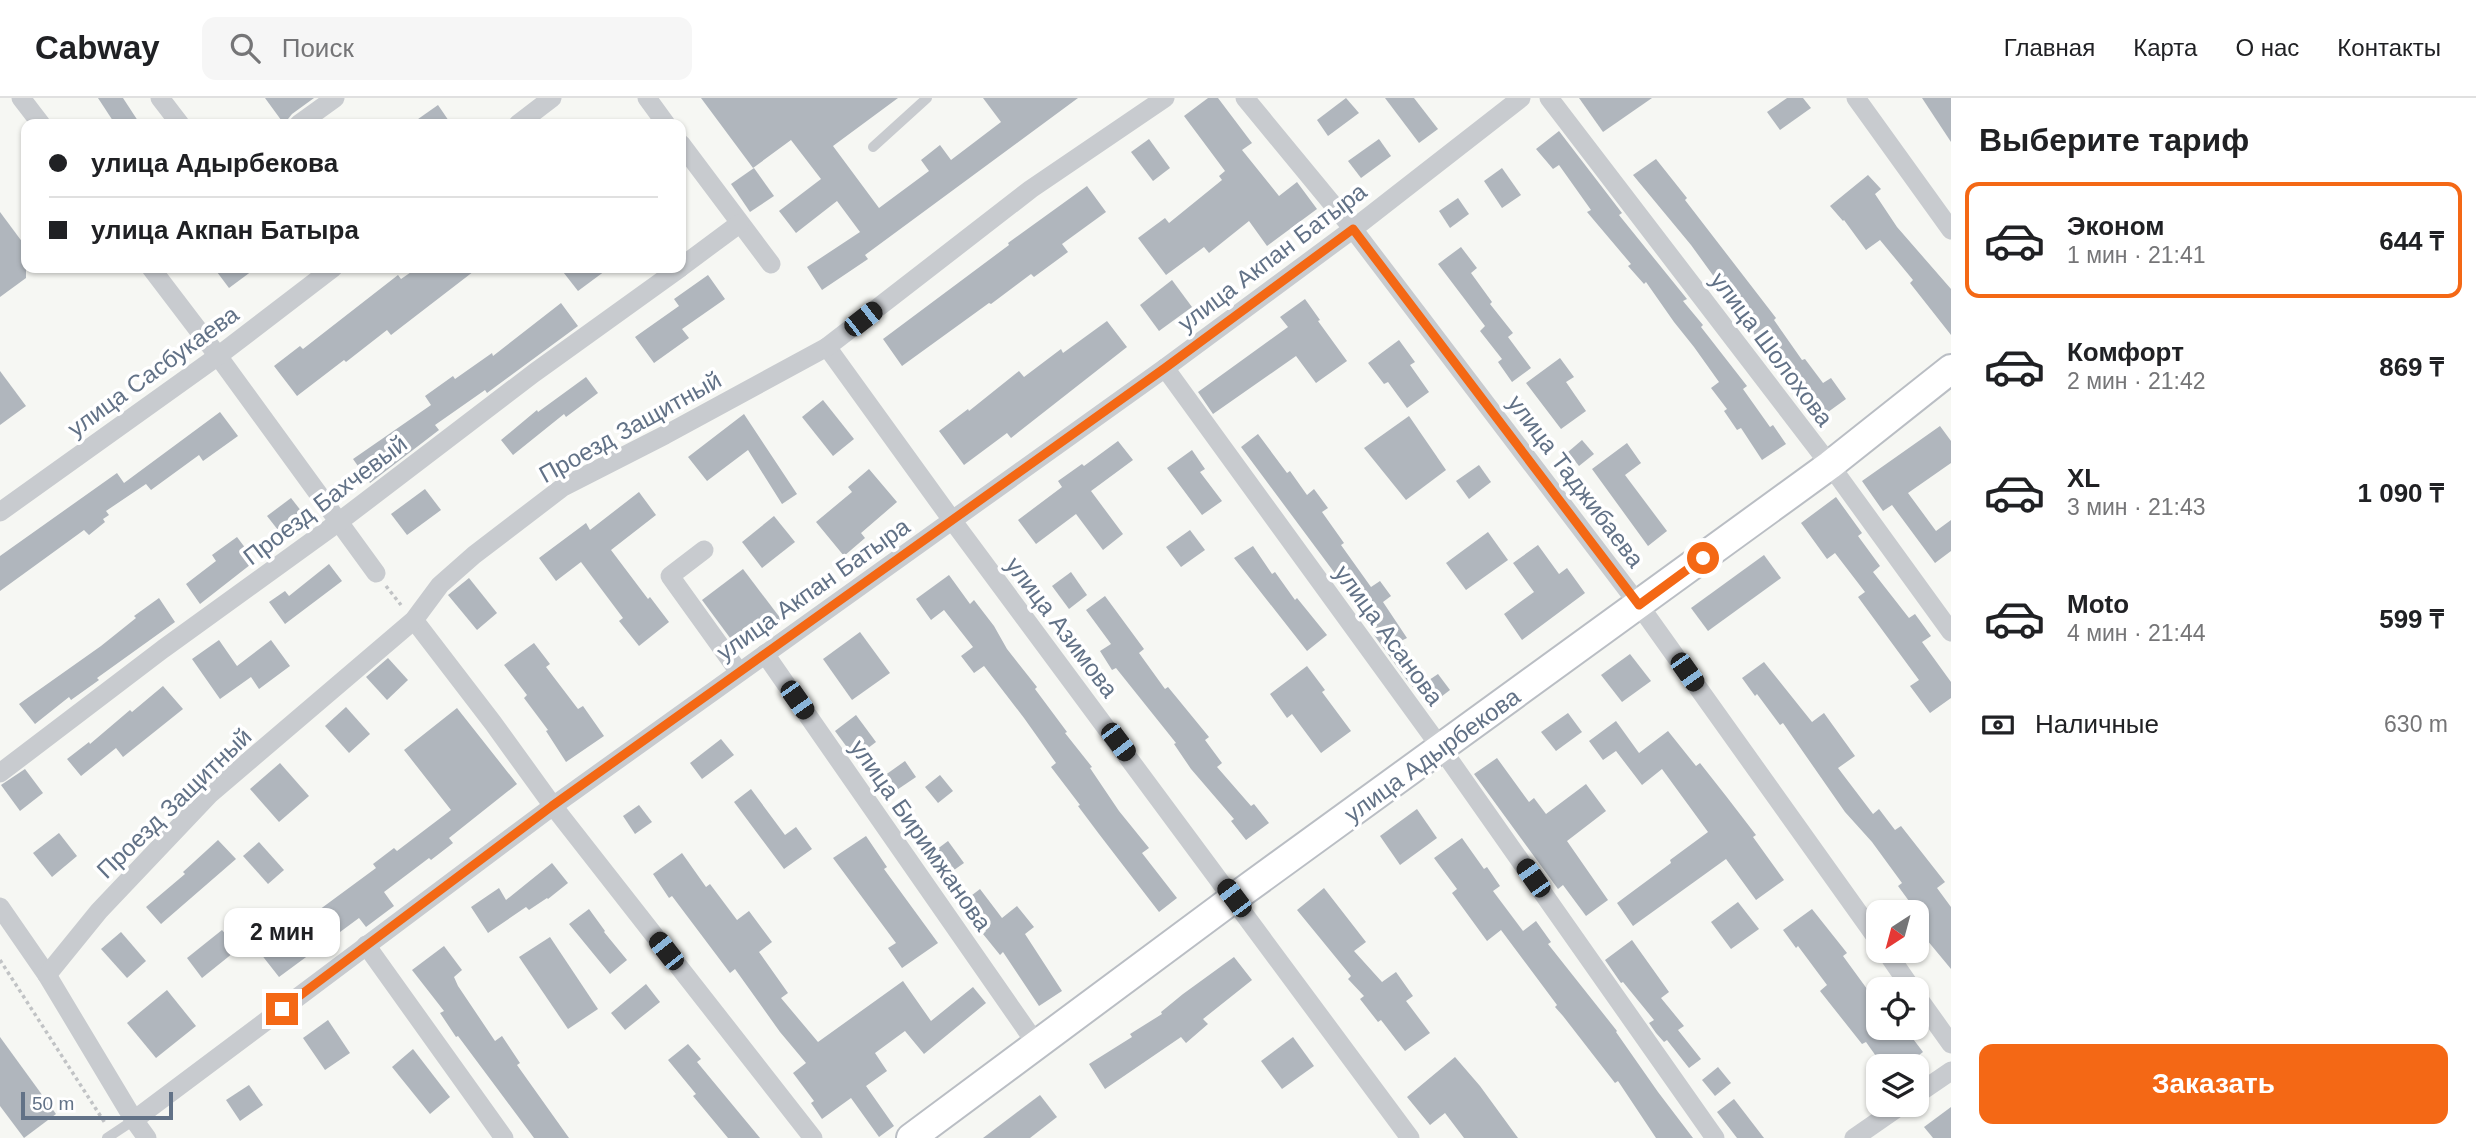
<!DOCTYPE html>
<html lang="ru">
<meta charset="utf-8">
<style>
:root{--surface:#fff;--page:#f6f6f6;--text:#202124;--muted:#757577;--line:#e0e0e0;--accent:#f46815}
body{margin:0;font-family:Helvetica,sans-serif;background:var(--page);color:var(--text);height:100vh;display:flex;flex-direction:column;font-size:26px;white-space:nowrap}
*{box-sizing:border-box;margin:0}
p{font-size:23px;color:var(--muted)}
.icon{flex:none;width:38px;height:38px;fill:none;stroke:currentColor;stroke-width:2;stroke-linecap:round;stroke-linejoin:round}
.map{position:relative;flex:1;overflow:hidden}
.side{display:flex;flex-direction:column;background:var(--surface);width:525px}
.side>*{flex:none}
.top-card{position:absolute;left:21px;top:21px;width:665px;height:154px;border-radius:14px;box-shadow:0 2px 5px #0004;display:grid;align-content:center;height:154px;padding:0 28px;background:var(--surface)}
.needle{width:46px;rotate:216deg}
.controls{position:absolute;left:1866px;top:802px;display:grid;gap:14px}
.controls a{display:grid;place-items:center;width:63px;height:63px;border-radius:14px;background:var(--surface);box-shadow:0 2px 5px #0004;font-size:35px}
.scale{position:absolute;left:21px;bottom:18px;width:152px;box-sizing:border-box;padding-left:7px;border:4px solid #627287;border-top:0;font-size:19px;line-height:24px;white-space:nowrap;color:#627287;-webkit-text-stroke:5px #fff;paint-order:stroke}
.end{position:absolute;width:32px;height:32px;margin:-16px;border:9px solid #f46815;background:#fff;box-shadow:0 0 0 4px #fff}
.from{border-radius:50%}
.bubble{position:absolute;height:49px;border-radius:14px;background:var(--surface);box-shadow:0 2px 5px #0004;font-size:23px;font-weight:800;line-height:49px;text-align:center}
.car{position:absolute;width:21px;height:42px;margin:-21px -10px;border-radius:9px;box-shadow:0 0 5px 2px #0007;background:linear-gradient(#222 24%,#8ab4d8 0 40%,#222 0 76%,#8ab4d8 0 86%,#222 0)}
.top-card b{display:flex;align-items:center;gap:24px;height:66px;font-size:26px}
.top-card b+b{border-top:2px solid var(--line)}
.top-card i{width:18px;height:18px;background:var(--text)}
ul{padding:0;list-style:none}
li{display:flex;align-items:center;gap:21px;height:116px;margin:0 14px 10px;padding:0 14px;border:4px solid transparent;border-radius:14px}
li div{flex:1}
li b{display:block;font-size:26px}
li em{font-style:normal;font-weight:800}
li.selected{border-color:var(--accent)}
li>.icon{width:63px;height:63px;stroke-width:1.5}
h2{padding:0 28px;font-size:32px;line-height:84px}
.pay{display:flex;align-items:center;gap:18px;height:77px;padding:0 28px;font-size:26px}
.pay p{margin-inline-start:auto}
.action{display:flex;gap:14px;margin-top:auto;padding:14px 28px}
.action a{flex:1;height:80px;border-radius:14px;background:var(--accent);color:#fff;font-size:28px;font-weight:800;line-height:80px;text-align:center}
header{display:flex;align-items:center;gap:42px;box-sizing:border-box;height:98px;padding:0 35px;background:var(--surface);border-bottom:2px solid var(--line)}
header strong{font-size:33px}
nav{display:flex;gap:38px;margin-inline-start:auto;font-size:24px}
.search{width:490px;height:63px;background:var(--page);display:flex;align-items:center;gap:18px;box-sizing:border-box;padding:0 24px;border-radius:14px;color:var(--muted);font-size:26px}
main{display:flex;flex:1;min-height:0}
.map>svg:first-child{display:block}
.building{fill:#b0b6bd}
.lines{fill:none;stroke-linecap:round;stroke-linejoin:round}
.secondary-casing{stroke:#babec4;stroke-width:32}
.path{stroke:#c1c3c5;stroke-width:3.5;stroke-dasharray:3.5 3.5;stroke-linecap:butt}
.lane{stroke:#c8cbcf;stroke-width:10}
.street{stroke:#c8cbcf;stroke-width:19}
.secondary{stroke:#fff;stroke-width:28}
.route{stroke:#f46815;stroke-width:9}
.labels{text-anchor:middle;dominant-baseline:central;stroke-width:7;stroke-linejoin:round;paint-order:stroke}
.street-label{font-size:24px;fill:#627287;stroke:#fff}
</style>
<header>
<strong>Cabway</strong>
<div class="search"><svg class="icon" aria-label="search" viewBox="0 0 24 24"><circle cx="10" cy="10" r="6"/><path d="M15 15l6 6"/></svg>Поиск</div>
<nav><a>Главная</a><a>Карта</a><a>О нас</a><a>Контакты</a></nav>
</header>
<main>
<div class="map">
<svg width="1951" height="1040" viewBox="0 0 1951 1040">
<rect width="100%" height="100%" fill="#f6f7f3"/>
<g class="building">
<path d="M98 0H123L140 26H115Z"/>
<path d="M265 0H314L292 16 284 26Z"/>
<path d="M701 0H898L833 48 879 110 929 73 921 62 940 47 951 62 1001 24 983 0H1078L865 157 868 161 822 192 807 169 860 134 837 103 796 135 779 113 821 81 791 42 753 70Z"/>
<path d="M1208 0H1218L1252 45 1242 52 1279 98 1297 84 1317 111 1267 148 1249 123 1209 155 1204 149 1166 177 1138 140 1165 120 1169 125 1222 82 1219 78 1225 73 1184 18Z"/>
<path d="M1346 0 1359 15 1328 38 1317 22Z"/>
<path d="M1385 0H1414L1438 31 1419 45Z"/>
<path d="M1579 0H1652L1603 34Z"/>
<path d="M1787 0H1803L1811 10 1780 32 1767 14Z"/>
<path d="M1922 0H1951V44Z"/>
<path d="M438 7 451 26H411Z"/>
<path d="M1559 33 1622 115 1619 117 1687 201 1683 203 1703 227 1701 229 1747 288 1743 291 1770 329 1773 327 1786 346 1762 362 1741 330 1737 332 1724 313 1727 311 1711 290 1719 284 1694 249 1674 224 1646 184 1644 186 1628 168 1631 166 1587 114 1591 112 1559 67 1553 71 1536 51Z"/>
<path d="M1149 41 1170 70 1153 83 1131 54Z"/>
<path d="M1379 41 1391 58 1361 80 1348 63Z"/>
<path d="M1656 61 1687 100 1685 102 1776 220 1774 222 1802 262 1805 261 1823 285 1831 280 1846 301 1817 322 1756 236 1755 237 1731 207 1718 188 1720 187 1691 147 1633 77Z"/>
<path d="M754 70 774 98 750 114 731 86Z"/>
<path d="M1502 70 1521 97 1502 110 1484 83Z"/>
<path d="M1868 77 1881 91 1875 96 1897 129 1951 191V237L1910 185 1913 182 1880 142 1866 152 1844 122 1843 123 1830 108Z"/>
<path d="M1087 88 1106 114 1062 146 1068 154 1034 179 1031 176 991 206 989 205 902 268 883 241 1009 147 1008 145Z"/>
<path d="M1458 100 1469 116 1450 130 1439 113Z"/>
<path d="M0 114 26 149V180L0 199Z"/>
<path d="M1461 149 1477 170 1471 175 1492 204 1490 206 1513 235 1508 239 1531 270 1512 284 1498 264 1502 261 1480 233 1485 228 1438 166Z"/>
<path d="M214 170H256L229 190Z"/>
<path d="M417 170H478L391 237 387 232 346 264 344 262 297 298 274 268 300 248 303 251 398 177 401 181Z"/>
<path d="M560 170H609L578 193Z"/>
<path d="M708 177 725 201 682 231 689 240 654 265 635 239 679 208 674 201Z"/>
<path d="M1172 182 1192 209 1159 233 1140 207Z"/>
<path d="M1305 201 1320 222 1318 223 1347 263 1316 285 1296 258 1213 316 1198 294 1288 229 1280 219Z"/>
<path d="M561 205 578 228 487 295 485 292 435 327 439 332 370 385 353 361 431 307 425 298 453 278 455 281 492 255 493 258Z"/>
<path d="M1107 223 1127 249 1011 340 1007 335 964 367 939 333 968 311 969 313 1019 273 1024 279 1061 251 1063 255Z"/>
<path d="M1399 242 1415 264 1410 267 1429 294 1407 310 1388 284 1384 286 1368 265Z"/>
<path d="M1560 260 1574 279 1566 284 1586 313 1561 331 1526 285Z"/>
<path d="M0 273 26 308 0 327Z"/>
<path d="M586 279 598 295 566 319 564 316 513 357 501 342 537 312 538 314Z"/>
<path d="M823 302 854 341 833 358 802 319Z"/>
<path d="M220 314 238 338 203 363 199 357 151 392 146 386 106 413 109 417 103 421 105 424 89 437 84 432 0 493V458L117 375 124 385Z"/>
<path d="M744 316 797 396 782 406 748 352 707 383 688 359Z"/>
<path d="M1409 318 1446 372 1406 402 1364 350Z"/>
<path d="M1940 328 1951 343V365L1908 395 1936 433 1951 422V453L1935 465 1892 407 1883 413 1862 383Z"/>
<path d="M1258 336 1287 375 1290 373 1307 397 1314 391 1328 410 1322 414 1344 445 1341 447 1371 489 1380 483 1391 498 1383 504 1407 540 1401 543 1429 582 1438 576 1450 592 1429 608 1406 581 1374 537 1378 535 1354 501 1241 349Z"/>
<path d="M1582 342 1594 356 1579 368 1568 354Z"/>
<path d="M1118 343 1133 362 1091 393 1123 436 1103 452 1076 416 1036 446 1018 422 1062 389 1058 383 1082 366 1084 368Z"/>
<path d="M1627 345 1641 365 1625 377 1667 433 1648 448 1592 371Z"/>
<path d="M1192 352 1205 371 1200 374 1222 403 1202 417 1167 370Z"/>
<path d="M1479 367 1491 384 1469 401 1456 383Z"/>
<path d="M869 371 897 404 861 435 865 440 844 458 816 424 852 394 848 389Z"/>
<path d="M425 391 441 412 407 437 391 416Z"/>
<path d="M639 394 656 417 611 452 648 501 650 499 669 524 639 548 619 523 623 520 581 464 556 483 539 460 586 425 590 432Z"/>
<path d="M1836 399 1862 435 1858 438 1880 468 1873 474 1909 520 1915 516 1931 538 1922 544 1951 584V600L1930 615 1910 588 1919 582 1858 499 1865 494 1835 455 1827 461 1801 425Z"/>
<path d="M291 400 309 423 285 441 267 418Z"/>
<path d="M774 418 795 444 762 470 742 444Z"/>
<path d="M1190 432 1205 452 1181 469 1166 449Z"/>
<path d="M1488 434 1508 462 1466 492 1446 465Z"/>
<path d="M237 439 255 463 200 506 186 486 216 463 212 457Z"/>
<path d="M1538 447 1559 476 1567 470 1585 495 1522 542 1504 516 1534 494 1513 465Z"/>
<path d="M1253 448 1272 476 1275 474 1295 502 1297 500 1327 537 1307 553 1234 460Z"/>
<path d="M1764 457 1781 480 1708 533 1691 510Z"/>
<path d="M329 466 342 483 285 526 269 504 285 493 289 498Z"/>
<path d="M743 471 781 521 739 552 702 502Z"/>
<path d="M1071 474 1087 497 1069 511 1052 488Z"/>
<path d="M949 477 970 506 974 502 994 528 1007 551 1037 589 1035 591 1067 634 1065 635 1092 669 1090 670 1119 713 1149 750 1142 755 1177 800 1159 814 1099 736 1078 708 1080 707 1051 669 1056 665 1024 620 984 568 974 575 961 558 973 549 944 512 931 522 916 501Z"/>
<path d="M469 480 497 515 477 532 448 497Z"/>
<path d="M1105 498 1144 551 1139 555 1165 591 1168 589 1209 639 1205 642 1222 665 1217 669 1251 708 1254 706 1269 725 1246 742 1231 723 1234 721 1191 671 1174 646 1176 645 1116 570 1112 572 1100 553 1111 546 1086 512Z"/>
<path d="M159 500 175 524 97 580 99 582 71 602 69 599 35 626 19 606 101 548 136 520 134 518Z"/>
<path d="M860 534 890 575 852 602 823 561Z"/>
<path d="M219 542 237 568 271 542 290 568 259 591 251 579 220 601 192 561Z"/>
<path d="M534 545 550 566 546 569 578 611 583 608 604 638 566 664 546 633 548 632 524 600 527 597 504 567Z"/>
<path d="M1630 556 1651 583 1622 604 1601 577Z"/>
<path d="M388 560 408 582 387 602 366 579Z"/>
<path d="M1764 564 1812 624 1824 615 1855 658 1838 670 1873 716 1879 711 1895 732 1901 728 1945 784 1937 790 1951 809V871L1917 830 1925 825 1898 788 1902 785 1872 744 1845 714 1783 625 1780 627 1757 596 1755 598 1742 580Z"/>
<path d="M1307 568 1325 592 1322 594 1351 633 1321 655 1292 616 1287 620 1270 596Z"/>
<path d="M163 588 183 611 123 659 116 650 81 678 67 661 89 644 90 646 130 612 132 614Z"/>
<path d="M346 609 370 636 349 655 325 628Z"/>
<path d="M457 610 517 686 449 740 453 745 431 762 429 760 384 794 394 808 366 829 359 820 279 879 257 851 282 832 285 837 376 770 373 766 394 750 397 753 451 712 404 652Z"/>
<path d="M1568 615 1582 634 1556 653 1541 634Z"/>
<path d="M856 617 876 644 855 660 835 633Z"/>
<path d="M1616 623 1639 655 1668 633 1696 668 1700 665 1726 698 1756 737 1753 739 1784 782 1756 802 1726 761 1633 828 1617 805 1671 765 1670 762 1708 734 1662 671 1642 687 1616 653 1603 662 1589 643Z"/>
<path d="M721 641 734 657 702 681 690 665Z"/>
<path d="M1497 660 1529 704 1534 700 1546 716 1586 686 1606 713 1567 743 1608 802 1586 818 1563 787 1558 791 1474 676Z"/>
<path d="M905 663 916 679 885 700 874 685Z"/>
<path d="M280 665 309 698 279 724 250 691Z"/>
<path d="M25 671 43 695 20 713 1 687Z"/>
<path d="M940 677 953 693 938 705 925 689Z"/>
<path d="M751 691 785 737 796 729 812 751 784 771 734 704Z"/>
<path d="M639 707 652 724 635 736 623 718Z"/>
<path d="M1417 711 1437 740 1400 767 1380 738Z"/>
<path d="M59 735 77 758 52 779 33 755Z"/>
<path d="M866 738 887 769 884 771 938 845 902 870 888 850 896 845 833 760Z"/>
<path d="M1462 740 1484 771 1487 769 1500 788 1493 793 1523 833 1536 823 1551 844 1548 846 1617 933 1616 934 1658 994 1693 1040H1656L1618 983 1615 985 1563 918 1555 909 1557 907 1501 832 1487 843 1452 795 1457 791 1434 760Z"/>
<path d="M218 742 236 761 161 826 146 809 185 776 183 774Z"/>
<path d="M948 743 964 765 944 779 928 758Z"/>
<path d="M259 744 284 772 268 786 243 758Z"/>
<path d="M682 755 706 789 710 786 737 822 749 813 772 844 759 854 788 895 781 900 818 944 903 883 931 923 973 889 986 905 924 956 905 933 875 955 887 973 866 988 894 1028 879 1039 851 1000 822 1021 811 1005 814 1003 793 975 806 965 780 934 735 871 730 875 672 798 669 800 653 776Z"/>
<path d="M552 765 568 785 548 801 547 800 529 812 526 809 488 835 471 809 499 790 506 802Z"/>
<path d="M1324 790 1366 844 1354 853 1382 884 1396 874 1413 898 1406 903 1430 935 1405 953 1381 922 1378 924 1360 901 1364 898 1348 881 1351 878 1297 812Z"/>
<path d="M980 791 1002 820 1017 808 1034 829 1025 836 1062 893 1039 908 1003 854 1000 857 983 836 986 833 963 804Z"/>
<path d="M1738 804 1759 831 1731 851 1711 824Z"/>
<path d="M589 811 605 833 604 834 627 862 610 876 569 826Z"/>
<path d="M1812 811 1847 855 1843 858 1878 906V929H1904L1923 954 1905 968H1883L1866 944 1862 946 1820 893 1827 887 1798 848 1796 850 1783 832Z"/>
<path d="M222 832 238 851 202 880 187 860Z"/>
<path d="M121 834 146 863 127 880 101 851Z"/>
<path d="M550 839 598 911 568 931 519 859Z"/>
<path d="M1632 842 1669 894 1661 900 1684 928 1678 932 1701 961 1689 970 1667 942 1664 944 1656 935 1649 925 1654 922 1623 884 1621 885 1605 862Z"/>
<path d="M444 848 462 872 454 879 458 888 495 943 502 938 520 965 517 967 569 1040H534L458 938 456 939 440 915 444 913 412 872Z"/>
<path d="M1234 859 1252 882 1203 921 1208 926 1186 945 1181 939 1105 991 1089 966 1132 939 1130 936 1162 916 1161 914 1183 896Z"/>
<path d="M646 886 660 904 625 932 611 915Z"/>
<path d="M167 892 196 928 156 960 127 925Z"/>
<path d="M328 922 350 955 325 972 303 940Z"/>
<path d="M0 939 56 1016 24 1040 0 1008Z"/>
<path d="M1293 939 1314 968 1282 991 1261 963Z"/>
<path d="M688 946 701 961 697 964 760 1040H728L693 998 696 996 668 962Z"/>
<path d="M413 951 450 999 430 1016 392 969Z"/>
<path d="M1455 959 1480 988 1518 1040H1464L1445 1015 1430 1027 1407 999Z"/>
<path d="M1718 969 1731 985 1715 998 1702 982Z"/>
<path d="M249 987 263 1007 240 1023 226 1002Z"/>
<path d="M1040 997 1057 1019 1030 1040H983Z"/>
<path d="M1734 1001 1764 1040H1737L1717 1014Z"/>
<path d="M1951 1009V1040H1933L1924 1029Z"/>
</g>
<g class="lines">
<g class="secondary-casing">
<path id="secondary" d="M911 1040 1234 800 1830 367 1951 271"/>
</g>
<g class="path">
<path d="M386 488 401 507"/>
<path d="M0 862 105 1025"/>
</g>
<g class="lane">
<path d="M873 49 927 0"/>
<path d="M107 1040 134 1022"/>
</g>
<g class="street">
<path d="M21 0 41 26"/>
<path d="M160 0 180 26"/>
<path d="M647 0 666 26"/>
<path d="M1245 0 1353 131 1639 507 1878 842"/>
<path d="M1549 0 1830 367 1951 534"/>
<path d="M1856 0 1951 132"/>
<path d="M299 26 335 0"/>
<path d="M518 26 552 0"/>
<path d="M681 46 771 166"/>
<path d="M681 169 739 126"/>
<path d="M151 170 218 258 376 475"/>
<path d="M827 249 952 422 1410 1040"/>
<path d="M1165 270 1441 650 1715 1040"/>
<path d="M0 414 218 258 333 170"/>
<path d="M704 452 670 478 739 574"/>
<path d="M414 522 493 625 553 708 813 1040"/>
<path d="M765 556 1037 947"/>
<path d="M0 675 163 551 340 423 534 275 680 170"/>
<path d="M0 809 47 877 134 1022 147 1040"/>
<path d="M366 847 504 1040"/>
<path d="M1885 852 1912 891"/>
<path d="M47 877 99 813 210 696 414 522 440 487 474 457 563 389 665 337 827 249 1031 91 1165 0"/>
<path d="M1916 897 1951 946"/>
<path d="M1916 997 1951 973"/>
<path d="M134 1022 553 708 1165 270 1353 131 1521 0"/>
<path d="M1854 1040 1903 1006"/>
</g>
<use href="#secondary" class="secondary"/>
</g>
<g class="lines">
<path class="route" d="M282 911 552 708 1165 270 1353 131 1639 507 1703 460"/>
</g>
<g class="labels">
<g class="street-label">
<text transform="translate(1272 159) rotate(-37)">улица Акпан Батыра</text>
<text transform="translate(1772 251) rotate(53)">улица Шолохова</text>
<text transform="translate(153 273) rotate(-36)">улица Сасбукаева</text>
<text transform="translate(630 329) rotate(-29)">Проезд Защитный</text>
<text transform="translate(1576 383) rotate(53)">улица Таджибаева</text>
<text transform="translate(325 402) rotate(-37)">Проезд Бахчевый</text>
<text transform="translate(813 491) rotate(-35)">улица Акпан Батыра</text>
<text transform="translate(1062 529) rotate(53)">улица Азимова</text>
<text transform="translate(1389 537) rotate(54)">улица Асанова</text>
<text transform="translate(1432 657) rotate(-36)">улица Адырбекова</text>
<text transform="translate(174 705) rotate(-44)">Проезд Защитный</text>
<text transform="translate(921 737) rotate(55)">улица Биримжанова</text>
</g>
</g>
</svg>
<div class="controls">
<a><svg class="needle" viewBox="-14 -14 28 28"><path d="M0-13l5 13h-10z" fill="#e53935"/><path d="M0 13l5-13h-10z" fill="#757577"/></svg></a>
<a><svg class="icon" aria-label="locate" viewBox="0 0 24 24"><circle cx="12" cy="12" r="6"/><path d="M12 2v4M12 18v4M2 12h4M18 12h4"/></svg></a>
<a><svg class="icon" aria-label="layers" viewBox="0 0 24 24"><path d="M12 4l9 5-9 5-9-5zM3 14l9 5 9-5"/></svg></a>
</div>
<div class="scale">50 m</div>
<i class="end from" style="left:1703px;top:460px"></i>
<i class="end" style="left:282px;top:911px"></i>
<div class="bubble" style="left:224px;top:810px;width:116px">2 мин</div>
<i class="car" style="left:863px;top:221px;rotate:52deg"></i>
<i class="car" style="left:1687px;top:574px;rotate:145deg"></i>
<i class="car" style="left:797px;top:602px;rotate:145deg"></i>
<i class="car" style="left:1118px;top:644px;rotate:143deg"></i>
<i class="car" style="left:1533px;top:780px;rotate:325deg"></i>
<i class="car" style="left:1234px;top:800px;rotate:323deg"></i>
<i class="car" style="left:666px;top:853px;rotate:322deg"></i>
<div class="top-card">
<b><i class="from"></i>улица Адырбекова</b>
<b><i></i>улица Акпан Батыра</b>
</div>
</div>
<section class="side">
<h2>Выберите тариф</h2>
<ul>
<li class="selected"><svg class="icon" aria-label="car" viewBox="0 0 24 24"><path d="M5 17H2v-5l4-1 3-4h7l3 4 3 1v5h-3M9 17h6M6 11h13"/><circle cx="7" cy="17" r="2"/><circle cx="17" cy="17" r="2"/></svg><div><b>Эконом</b><p>1 мин · 21:41</p></div><em>644 ₸</em></li>
<li><svg class="icon" aria-label="car" viewBox="0 0 24 24"><path d="M5 17H2v-5l4-1 3-4h7l3 4 3 1v5h-3M9 17h6M6 11h13"/><circle cx="7" cy="17" r="2"/><circle cx="17" cy="17" r="2"/></svg><div><b>Комфорт</b><p>2 мин · 21:42</p></div><em>869 ₸</em></li>
<li><svg class="icon" aria-label="car" viewBox="0 0 24 24"><path d="M5 17H2v-5l4-1 3-4h7l3 4 3 1v5h-3M9 17h6M6 11h13"/><circle cx="7" cy="17" r="2"/><circle cx="17" cy="17" r="2"/></svg><div><b>XL</b><p>3 мин · 21:43</p></div><em>1 090 ₸</em></li>
<li><svg class="icon" aria-label="car" viewBox="0 0 24 24"><path d="M5 17H2v-5l4-1 3-4h7l3 4 3 1v5h-3M9 17h6M6 11h13"/><circle cx="7" cy="17" r="2"/><circle cx="17" cy="17" r="2"/></svg><div><b>Moto</b><p>4 мин · 21:44</p></div><em>599 ₸</em></li>
</ul>
<div class="pay"><svg class="icon" aria-label="cash" viewBox="0 0 24 24"><path d="M3 7h18v10H3z"/><circle cx="12" cy="12" r="2"/></svg>Наличные<p>630 m</p></div>
<div class="action"><a>Заказать</a></div>
</section>
</main>
